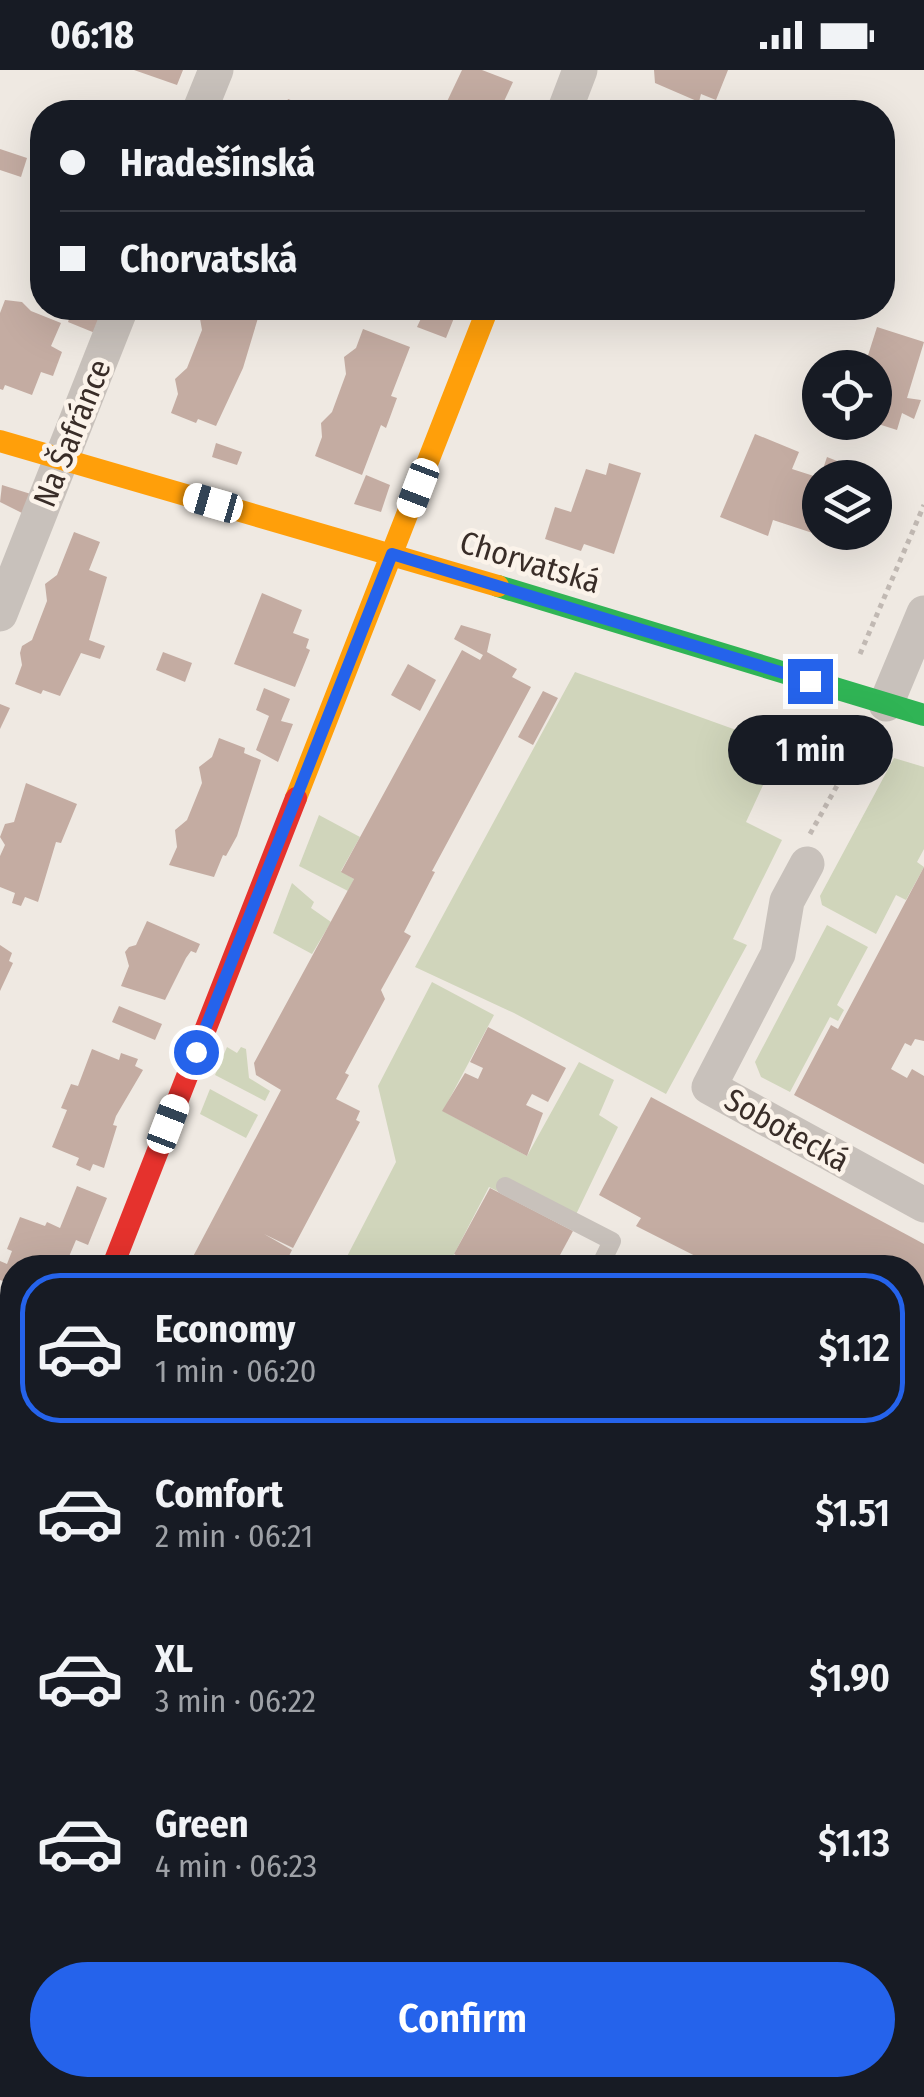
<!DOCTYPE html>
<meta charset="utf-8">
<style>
:root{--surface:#171b24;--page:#242831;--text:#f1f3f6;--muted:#9ea1a6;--line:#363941;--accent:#2563eb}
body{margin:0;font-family:"Fira Sans Condensed",sans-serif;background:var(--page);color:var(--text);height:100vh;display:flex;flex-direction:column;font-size:38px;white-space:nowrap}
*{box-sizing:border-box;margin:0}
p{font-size:32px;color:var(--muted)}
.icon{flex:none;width:55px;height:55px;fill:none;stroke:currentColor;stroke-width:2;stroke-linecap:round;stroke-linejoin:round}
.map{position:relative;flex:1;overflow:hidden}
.panel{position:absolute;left:0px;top:1185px;width:925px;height:842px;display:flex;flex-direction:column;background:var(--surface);border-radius:40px 40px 0 0;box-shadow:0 10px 40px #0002}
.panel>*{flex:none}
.hud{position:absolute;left:30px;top:30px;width:865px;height:220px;border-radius:40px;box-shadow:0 10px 40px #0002;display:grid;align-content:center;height:220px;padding:0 30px;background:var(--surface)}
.fabs{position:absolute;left:802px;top:280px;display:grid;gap:20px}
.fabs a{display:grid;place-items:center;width:90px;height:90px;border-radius:50%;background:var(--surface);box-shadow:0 10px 40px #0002;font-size:50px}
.end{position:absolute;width:45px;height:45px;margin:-22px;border:12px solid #2563eb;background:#fff;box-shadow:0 0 0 5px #fff}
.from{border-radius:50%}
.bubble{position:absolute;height:70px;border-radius:35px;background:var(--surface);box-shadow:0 10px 40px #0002;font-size:32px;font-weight:600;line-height:70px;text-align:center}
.car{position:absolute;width:30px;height:60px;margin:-30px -15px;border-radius:12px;box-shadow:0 0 8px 2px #0007;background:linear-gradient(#fff 24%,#345 0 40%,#fff 0 76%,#345 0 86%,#fff 0)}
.hud b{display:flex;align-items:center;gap:35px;height:95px;font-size:38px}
.hud b+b{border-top:2px solid var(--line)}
.hud i{width:25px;height:25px;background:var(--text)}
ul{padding:18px 0 0;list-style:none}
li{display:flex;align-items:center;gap:30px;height:150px;margin:0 20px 15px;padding:0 10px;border:5px solid transparent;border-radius:40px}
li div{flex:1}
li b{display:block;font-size:38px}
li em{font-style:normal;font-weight:600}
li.selected{border-color:var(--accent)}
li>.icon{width:90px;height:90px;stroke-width:1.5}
.button{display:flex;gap:20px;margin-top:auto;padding:20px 30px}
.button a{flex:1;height:115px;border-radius:60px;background:var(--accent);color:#fff;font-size:40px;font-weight:600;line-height:115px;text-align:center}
.status{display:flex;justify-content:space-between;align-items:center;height:70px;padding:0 50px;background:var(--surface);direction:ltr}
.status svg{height:28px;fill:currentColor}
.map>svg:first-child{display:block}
.green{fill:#d0d5bb}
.plaza{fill:#eee1d1}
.building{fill:#c4aca2}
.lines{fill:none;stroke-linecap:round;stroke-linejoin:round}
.path{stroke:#c1b9b3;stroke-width:5;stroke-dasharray:5 5;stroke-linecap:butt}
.lane{stroke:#c8c1bb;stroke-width:18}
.street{stroke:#c8c1bb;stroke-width:35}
.fast{stroke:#30b455;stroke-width:22}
.slow{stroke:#ff9f0a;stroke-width:22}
.jam{stroke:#e5322d;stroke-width:22}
.tram{stroke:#b0a9a5;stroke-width:2.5}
.route{stroke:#2563eb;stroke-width:12}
.labels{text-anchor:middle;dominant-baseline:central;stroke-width:9;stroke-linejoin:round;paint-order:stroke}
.street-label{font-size:32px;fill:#392d28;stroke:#fbf3ea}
</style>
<div class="status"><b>06:18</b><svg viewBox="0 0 49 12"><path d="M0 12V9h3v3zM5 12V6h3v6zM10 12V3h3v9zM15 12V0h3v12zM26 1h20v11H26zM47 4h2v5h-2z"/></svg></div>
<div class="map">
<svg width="924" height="2027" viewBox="0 0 924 2027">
<rect width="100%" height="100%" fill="#efe9e2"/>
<g class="green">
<path d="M575 602 781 676 746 752 782 770 733 869 747 875 666 1024 514 943 415 897Z"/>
<path d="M894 688 924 697V779L917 792 924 797 906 830 896 825 876 864 822 835 820 826Z"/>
<path d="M319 745 360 767 341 801 354 809 348 821 299 796Z"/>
<path d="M292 813 314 832 311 838 331 852 312 884 273 863Z"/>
<path d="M827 855 868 877 837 935 844 940 838 951 830 947 790 1022 761 1007 755 992Z"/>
<path d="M432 912 494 945 443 1041 527 1086 579 992 614 1010 599 1045 618 1057 570 1157 489 1117 451 1190 459 1197 341 1198 396 1092 378 1016Z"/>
<path d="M227 977 237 983 241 977 246 979 249 1008 270 1021 265 1031 215 1005Z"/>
<path d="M210 1019 258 1045 246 1068 200 1044Z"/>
<path d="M12 1767V1961L0 1983V1795Z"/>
<path d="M503 2015H588L581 2027H496Z"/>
</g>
<path class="plaza" d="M588 2015H632L626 2027H581Z"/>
<g class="building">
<path d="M134 0H183L177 15Z"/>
<path d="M462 0H482L513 12 499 42H442Z"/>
<path d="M654 0H728L716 30 701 24 699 32 655 13Z"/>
<path d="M288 29 322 42H282Z"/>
<path d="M0 79 27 88 21 107 0 100Z"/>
<path d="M5 230 22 232 31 241 61 253 51 276 62 282 53 306 41 302 32 325 5 315 3 320 0 319V243Z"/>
<path d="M73 238H108L95 263 68 252Z"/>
<path d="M206 238H261L243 298 216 356 198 349 196 353 171 343 178 324 175 309 187 298 202 260 199 243Z"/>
<path d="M413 238H458L446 268 417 257 424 242Z"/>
<path d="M877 257 924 272 907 328 921 330 914 349 902 343 897 360 875 353V298H864Z"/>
<path d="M363 259 410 277 391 326 397 328 386 358 381 355 362 405 315 386 322 367 321 353 332 342 346 304 344 287 356 278Z"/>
<path d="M755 364 799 382 792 399 820 408V462H846L843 473 773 450 768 466 720 447Z"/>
<path d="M216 373 242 382 237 395 212 387Z"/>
<path d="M827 387 865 402 863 408H820Z"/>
<path d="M609 393 641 403 614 484 584 474 581 481 545 469 555 437 571 442 586 399 606 405Z"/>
<path d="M366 405 390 415 381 442 354 434Z"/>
<path d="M2 415 34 425 26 445 0 432Z"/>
<path d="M74 462 100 472 89 500 107 507 89 570 105 576 100 589 81 583 60 626 43 620 41 624 15 614 22 595 20 583 22 576 32 570 47 531 45 514 57 505Z"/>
<path d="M262 523 302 540 293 563 309 569 306 578 310 580 295 617 234 594Z"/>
<path d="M461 555 491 564 487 582 517 599 512 607 531 617 432 801 435 802 404 862 411 866 381 920 385 929 345 1003 349 1005 336 1029 360 1041 356 1050 360 1052 293 1178 264 1164 292 1180 283 1198H187L281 1020 256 1005 254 993 354 809 341 802 462 580 480 590 483 585 454 569Z"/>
<path d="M163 582 192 593 185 612 156 600Z"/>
<path d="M408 594 436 610 420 641 391 625Z"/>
<path d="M264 618 290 629 281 651 293 654 278 692 256 680 269 646 256 640Z"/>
<path d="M543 621 558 628 533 675 518 667Z"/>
<path d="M0 634 10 638 0 659Z"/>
<path d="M219 668 245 678 244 683 261 690 237 766 226 786 223 785 214 807 169 795 177 777 175 760 187 750 202 713 199 697 212 687Z"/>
<path d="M26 713 77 734 61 773 56 772 38 832 25 827 21 836 12 833 15 823 0 817V786L5 775 0 767 5 754 14 752Z"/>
<path d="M924 797V971L915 969 911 976 905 973 891 999 907 1008 912 999 924 1006V1094L794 1025 831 955 838 959Z"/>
<path d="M147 851 200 874 196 883 191 881 186 888 165 930 121 916 129 896 125 882 129 877 136 875Z"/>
<path d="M0 875 12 883 9 891 13 893 0 921Z"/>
<path d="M119 936 162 954 155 970 112 952Z"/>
<path d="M488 957 566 998 548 1032 532 1024 526 1035 543 1043 527 1086 442 1041 465 1003 478 1009 483 998 470 992Z"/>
<path d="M92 979 119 990 121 983 138 989 135 996 143 1000 116 1046 113 1055 117 1056 104 1098 93 1094 90 1101 76 1095 79 1088 52 1077 67 1040 61 1038 71 1014 78 1016Z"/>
<path d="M651 1027 924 1174V1272L912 1266V1198H719L636 1156 641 1148 599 1125Z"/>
<path d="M77 1116 107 1128 88 1175 76 1170 68 1189 74 1192 71 1198H12V1233L4 1230 11 1214 0 1210V1191L7 1194 12 1181 7 1179 20 1147 45 1156 47 1152 60 1158Z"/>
<path d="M490 1118 573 1161 553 1198H479L454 1184Z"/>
<path d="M12 1244V1282L0 1277Z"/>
<path d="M924 1276V1443L912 1465V1298Z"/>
<path d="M0 1280 12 1285V1349L5 1346 0 1359Z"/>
<path d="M7 1558 12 1561V1755L0 1781V1572Z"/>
<path d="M924 1665V1857L912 1854V1686Z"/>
<path d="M37 2015H261L282 2024 283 2019 303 2027H60L35 2018Z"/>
<path d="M386 2015H475L469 2027H380Z"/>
<path d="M749 2015H790L784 2027H743Z"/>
<path d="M822 2015H864L861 2026Z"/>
</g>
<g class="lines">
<g class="path">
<path d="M860 584 924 435"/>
<path d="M810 764 862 671"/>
<path d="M918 1474 924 1477"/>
</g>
<g class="lane">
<path d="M505 1116 612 1171 599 1198"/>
<path d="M0 1515 12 1520"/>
</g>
<g class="street">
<path d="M199 42 216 0"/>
<path d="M564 42 580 0"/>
<path d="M0 544 121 238"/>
<path d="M886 634 924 543"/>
<path d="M807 794 787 831 778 884 709 1017 924 1135"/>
<path d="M0 1481 12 1449"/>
<path d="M912 1904 924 1907"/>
</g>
<g class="fast">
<path d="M498 516 924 645"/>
<path d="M912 1587 924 1565"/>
</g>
<g class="slow">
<path d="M0 371 498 516"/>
<path d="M296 728 488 238"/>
<path d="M691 2027 696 2015"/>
</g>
<g class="jam">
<path d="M112 1198 296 728"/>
<path d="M646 2027 652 2015"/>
</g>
<g class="tram">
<path d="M912 1570 924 1549"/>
<path d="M912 1600 924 1578"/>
<path d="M683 2027 689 2015"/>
<path d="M700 2027 705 2015"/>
</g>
</g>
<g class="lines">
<path class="route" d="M196 982 392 484 810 611"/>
</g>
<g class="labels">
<g class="street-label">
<text transform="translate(72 363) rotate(-68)">Na Šafránce</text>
<text transform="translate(530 492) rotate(17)">Chorvatská</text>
<text transform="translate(787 1060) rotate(29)">Sobotecká</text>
</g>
</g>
</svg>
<div class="fabs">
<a><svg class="icon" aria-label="locate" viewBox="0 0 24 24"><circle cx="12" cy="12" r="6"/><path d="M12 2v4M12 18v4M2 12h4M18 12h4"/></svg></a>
<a><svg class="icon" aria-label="layers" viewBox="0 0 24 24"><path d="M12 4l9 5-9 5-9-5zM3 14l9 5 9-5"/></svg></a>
</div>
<i class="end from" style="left:196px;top:982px"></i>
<i class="end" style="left:810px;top:611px"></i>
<div class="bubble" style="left:728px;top:645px;width:165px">1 min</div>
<i class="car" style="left:418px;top:418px;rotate:201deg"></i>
<i class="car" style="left:213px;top:433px;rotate:286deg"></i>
<i class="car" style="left:168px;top:1054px;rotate:21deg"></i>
<div class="hud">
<b><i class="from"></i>Hradešínská</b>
<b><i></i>Chorvatská</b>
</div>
<section class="panel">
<ul>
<li class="selected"><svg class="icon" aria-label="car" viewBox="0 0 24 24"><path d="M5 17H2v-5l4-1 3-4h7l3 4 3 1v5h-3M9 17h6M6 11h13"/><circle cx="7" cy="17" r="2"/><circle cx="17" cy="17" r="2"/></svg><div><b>Economy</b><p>1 min · 06:20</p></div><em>$1.12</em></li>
<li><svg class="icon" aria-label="car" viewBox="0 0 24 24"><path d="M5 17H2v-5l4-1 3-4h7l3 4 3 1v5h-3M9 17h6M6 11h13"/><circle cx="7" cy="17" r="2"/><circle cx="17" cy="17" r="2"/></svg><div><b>Comfort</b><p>2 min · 06:21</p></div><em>$1.51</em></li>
<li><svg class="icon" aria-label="car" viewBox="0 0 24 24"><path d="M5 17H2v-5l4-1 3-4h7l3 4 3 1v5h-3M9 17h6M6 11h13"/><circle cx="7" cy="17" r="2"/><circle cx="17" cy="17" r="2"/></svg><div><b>XL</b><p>3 min · 06:22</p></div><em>$1.90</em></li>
<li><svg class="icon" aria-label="car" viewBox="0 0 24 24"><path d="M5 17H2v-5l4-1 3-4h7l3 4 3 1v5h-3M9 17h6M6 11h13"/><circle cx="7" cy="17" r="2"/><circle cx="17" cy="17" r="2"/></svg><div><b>Green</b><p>4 min · 06:23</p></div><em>$1.13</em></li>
</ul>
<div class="button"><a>Confirm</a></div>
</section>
</div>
